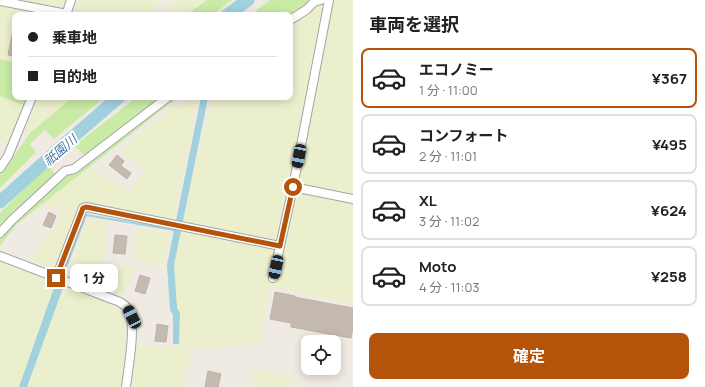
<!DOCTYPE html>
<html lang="ja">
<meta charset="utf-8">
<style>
:root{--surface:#fff;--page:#f2f2f2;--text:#202124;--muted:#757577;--line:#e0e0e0;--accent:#b45309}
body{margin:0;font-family:Manrope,"Noto Sans JP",sans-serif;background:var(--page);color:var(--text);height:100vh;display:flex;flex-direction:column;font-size:15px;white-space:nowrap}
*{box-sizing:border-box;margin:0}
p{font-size:13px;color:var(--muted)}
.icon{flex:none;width:22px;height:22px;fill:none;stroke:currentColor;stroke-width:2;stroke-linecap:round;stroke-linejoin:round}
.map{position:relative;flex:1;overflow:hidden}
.details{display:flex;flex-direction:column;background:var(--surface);width:352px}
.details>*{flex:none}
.guide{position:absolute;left:12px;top:12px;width:281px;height:88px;border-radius:8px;box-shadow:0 2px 10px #0003;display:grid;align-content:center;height:88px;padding:0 16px;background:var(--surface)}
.fabs{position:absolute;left:301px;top:335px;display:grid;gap:8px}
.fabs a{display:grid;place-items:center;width:40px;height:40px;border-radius:8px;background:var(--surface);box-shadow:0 2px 10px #0003;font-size:20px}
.end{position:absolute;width:18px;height:18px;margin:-9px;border:5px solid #b45309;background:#fff;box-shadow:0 0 0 2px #fff}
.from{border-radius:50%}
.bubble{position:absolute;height:28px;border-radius:8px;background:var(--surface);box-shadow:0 2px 10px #0003;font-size:13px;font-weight:700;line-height:28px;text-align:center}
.car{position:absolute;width:12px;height:24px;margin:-12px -6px;border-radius:5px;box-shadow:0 0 3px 1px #0007;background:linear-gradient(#222 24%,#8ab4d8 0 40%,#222 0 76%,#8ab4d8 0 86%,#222 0)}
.guide b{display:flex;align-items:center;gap:14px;height:38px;font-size:15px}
.guide b+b{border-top:1px solid var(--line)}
.guide i{width:10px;height:10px;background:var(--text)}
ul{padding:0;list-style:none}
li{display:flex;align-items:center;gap:12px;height:60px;margin:0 8px 6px;padding:0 8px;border:2px solid var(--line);border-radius:8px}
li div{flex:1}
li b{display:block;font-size:15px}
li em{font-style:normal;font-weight:700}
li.active{border-color:var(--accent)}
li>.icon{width:36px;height:36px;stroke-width:1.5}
h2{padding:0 16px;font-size:18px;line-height:48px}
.action{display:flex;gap:8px;margin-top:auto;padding:8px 16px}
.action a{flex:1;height:46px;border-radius:8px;background:var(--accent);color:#fff;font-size:16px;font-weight:700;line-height:46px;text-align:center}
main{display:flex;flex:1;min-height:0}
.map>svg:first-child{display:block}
.farmland{fill:#ecefcd}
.grass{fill:#c9eba6}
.water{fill:#a1d1de}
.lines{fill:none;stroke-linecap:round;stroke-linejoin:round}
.stream{stroke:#a1d1de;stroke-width:2}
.river{stroke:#a1d1de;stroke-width:13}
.building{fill:#c4bab2;stroke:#c1b1a4}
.minor-casing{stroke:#a4a4a4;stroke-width:10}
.minor{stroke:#fff;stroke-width:8}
.route{stroke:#b45309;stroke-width:5}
.labels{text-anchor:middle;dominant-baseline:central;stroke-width:4;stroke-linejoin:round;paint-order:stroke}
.water-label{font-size:13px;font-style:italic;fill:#4377a8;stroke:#fff}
</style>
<main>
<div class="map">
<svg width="353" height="387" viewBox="0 0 353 387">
<rect width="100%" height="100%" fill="#efebe3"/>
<g class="farmland">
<path d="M21 0H65L57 7Z"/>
<path d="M77 0H161L148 15H97L75 11Z"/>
<path d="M173 0H207L186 15H176L173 13 159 15Z"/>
<path d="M333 0H353V304L271 287 259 344 193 349 181 387H0V262L112 304 125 316V344L177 348 170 265 213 97H290V24L309 14 315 5 332 4Z"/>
<path d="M0 4 56 15H15V97H27L6 144 0 142Z"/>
<path d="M40 97H73L30 133 25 130Z"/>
<path d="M196 97H199L173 221 81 203 55 270 30 261 48 231H54L62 211 42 205 89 168 129 191 145 170 121 151 172 108Z"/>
<path d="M88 218 107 221 104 264 95 286 67 274Z"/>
<path d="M137 227 171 233 163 266 132 259Z"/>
<path d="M130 265 135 267 124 295 102 288 110 267Z"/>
<path d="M255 370 293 377 291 387H251Z"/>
</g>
<g class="grass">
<path d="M207 0H232L212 15H186Z"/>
<path d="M270 0H310C295 20 273 15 250 15Z"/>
<path d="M0 59 15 62V97H27L24 105 0 96Z"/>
<path d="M73 97H105L54 139 45 130 30 144 36 152 0 188V173L7 166 30 133Z"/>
<path d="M137 97H140L143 100 147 97H181L168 105 17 224 0 246V213L48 165 59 179 90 160 74 146Z"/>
</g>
<g class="water">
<path d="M201 97 208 98 174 265 177 308 180 313 179 344H173V315L170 310 167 265Z"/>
<path d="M56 282 64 285 27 387H19Z"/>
</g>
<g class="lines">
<path class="stream" d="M63 275 86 215 174 230"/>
<g class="river">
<path d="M227 15 248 0"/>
<path d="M0 202 60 148 119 97"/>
</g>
</g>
<g class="building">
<path d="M12 35 15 36V56L8 55Z"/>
<path d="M117 155 124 161 121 166 131 173 127 179 109 165Z"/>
<path d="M49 212 56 216 51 228 43 225Z"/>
<path d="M115 235 127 236 125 254 113 253Z"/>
<path d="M140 275 150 278 145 294 135 291Z"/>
<path d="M275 292 295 296 294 297 353 308V328L351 338 291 327V323L270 319Z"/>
<path d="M157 324 168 326 166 342 155 341Z"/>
<path d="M208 371 221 374 218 387H205Z"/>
</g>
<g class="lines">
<g class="minor-casing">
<g id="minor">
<path d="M0 1 67 14"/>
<path d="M66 15 71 0"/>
<path d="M290 20 306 10 314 2 321 0"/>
<path d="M0 168 8 156 32 97"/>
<path d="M293 187 353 199"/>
<path d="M0 233 12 220 65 171 74 169 168 97"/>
<path d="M0 256 112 299C118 301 124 303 128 309 137 324 128 369 126 387"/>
<path d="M56 278 83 208 86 207 280 246"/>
<path d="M273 278 293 187 329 0"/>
</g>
</g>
<use href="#minor" class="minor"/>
</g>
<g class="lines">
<path class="route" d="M56 278 83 208 86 207 280 246 293 187"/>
</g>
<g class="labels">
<g class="water-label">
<text transform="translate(60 150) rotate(-41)">祇園川</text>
</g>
</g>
</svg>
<div class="fabs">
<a><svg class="icon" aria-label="locate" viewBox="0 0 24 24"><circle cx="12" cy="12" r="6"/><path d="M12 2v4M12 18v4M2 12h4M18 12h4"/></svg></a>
</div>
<i class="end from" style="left:293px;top:187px"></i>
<i class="end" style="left:56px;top:278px"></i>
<div class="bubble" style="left:70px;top:264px;width:48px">1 分</div>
<i class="car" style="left:299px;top:156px;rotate:191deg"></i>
<i class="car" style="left:276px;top:267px;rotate:192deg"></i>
<i class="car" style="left:132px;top:317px;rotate:334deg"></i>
<div class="guide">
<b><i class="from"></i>乗車地</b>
<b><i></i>目的地</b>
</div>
</div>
<section class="details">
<h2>車両を選択</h2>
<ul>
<li class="active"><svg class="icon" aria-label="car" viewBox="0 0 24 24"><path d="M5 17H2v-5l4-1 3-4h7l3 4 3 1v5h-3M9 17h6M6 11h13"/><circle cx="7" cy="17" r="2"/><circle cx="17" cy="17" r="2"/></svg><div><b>エコノミー</b><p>1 分 · 11:00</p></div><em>¥367</em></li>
<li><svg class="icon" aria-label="car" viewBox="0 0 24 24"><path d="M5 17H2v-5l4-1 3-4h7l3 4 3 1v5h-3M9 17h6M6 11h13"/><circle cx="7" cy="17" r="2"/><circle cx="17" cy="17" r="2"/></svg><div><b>コンフォート</b><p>2 分 · 11:01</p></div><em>¥495</em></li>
<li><svg class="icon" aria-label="car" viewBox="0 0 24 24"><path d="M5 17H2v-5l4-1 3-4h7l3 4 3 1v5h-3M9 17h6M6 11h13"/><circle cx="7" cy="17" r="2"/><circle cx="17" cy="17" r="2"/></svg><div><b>XL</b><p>3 分 · 11:02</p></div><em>¥624</em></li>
<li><svg class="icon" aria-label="car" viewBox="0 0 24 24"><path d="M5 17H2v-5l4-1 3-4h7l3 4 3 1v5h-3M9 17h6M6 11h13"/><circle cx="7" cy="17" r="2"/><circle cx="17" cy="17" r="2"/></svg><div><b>Moto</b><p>4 分 · 11:03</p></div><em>¥258</em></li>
</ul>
<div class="action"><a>確定</a></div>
</section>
</main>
